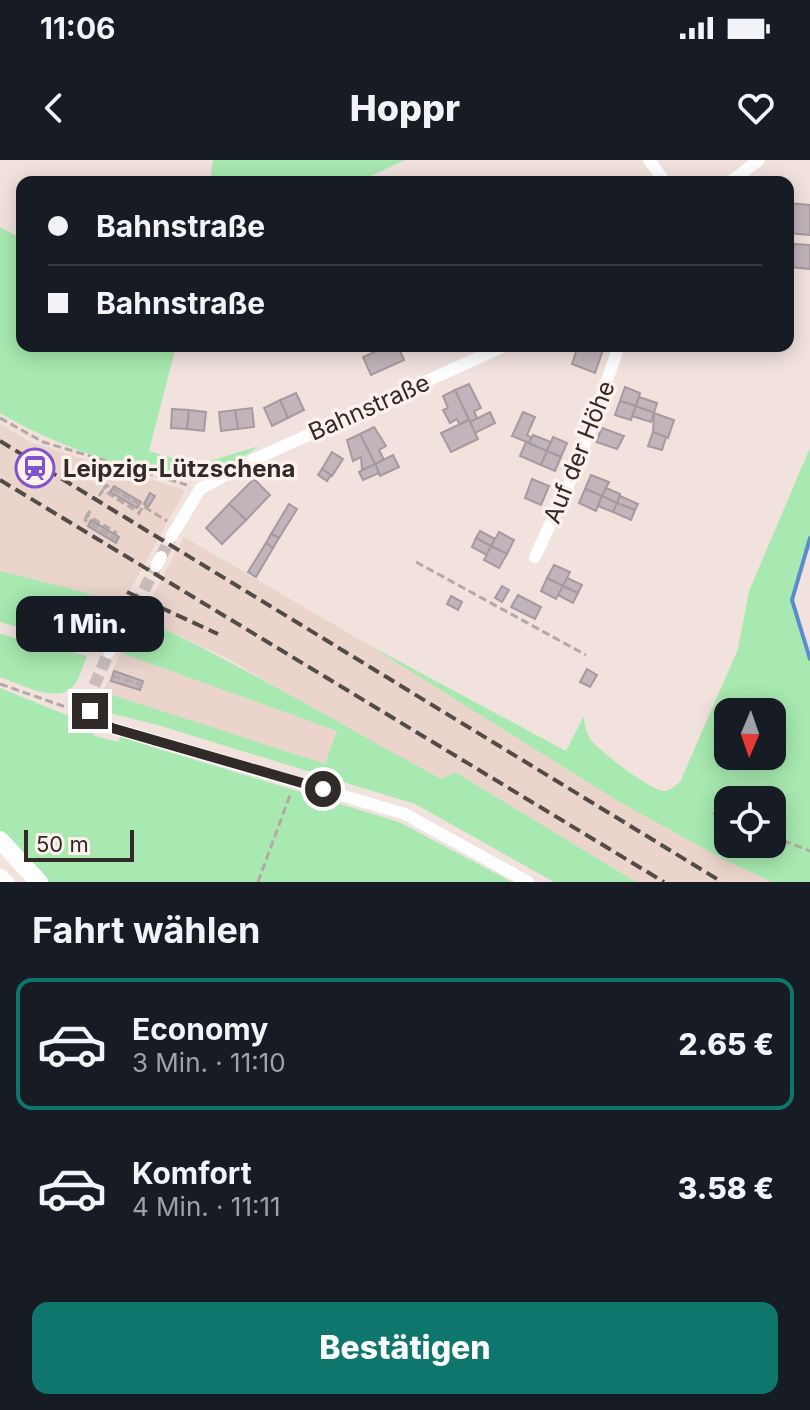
<!DOCTYPE html>
<html lang="de">
<meta charset="utf-8">
<style>
:root{--surface:#171b24;--page:#20242c;--text:#f1f3f6;--muted:#9ea1a6;--line:#363941;--accent:#0f766e}
body{margin:0;font-family:Inter,sans-serif;background:var(--page);color:var(--text);height:100vh;display:flex;flex-direction:column;font-size:30px;white-space:nowrap}
*{box-sizing:border-box;margin:0}
p{font-size:26px;color:var(--muted)}
.icon{flex:none;width:44px;height:44px;fill:none;stroke:currentColor;stroke-width:2;stroke-linecap:round;stroke-linejoin:round}
.map{position:relative;height:722px;overflow:hidden}
.drawer{display:flex;flex-direction:column;background:var(--surface);flex:1}
.drawer>*{flex:none}
.guide{position:absolute;left:16px;top:16px;width:778px;height:176px;border-radius:16px;box-shadow:0 4px 20px #0003;display:grid;align-content:center;height:176px;padding:0 32px;background:var(--surface)}
.needle{width:52px;rotate:182deg}
.tools{position:absolute;left:714px;top:538px;display:grid;gap:16px}
.tools a{display:grid;place-items:center;width:72px;height:72px;border-radius:16px;background:var(--surface);box-shadow:0 4px 20px #0003;font-size:40px}
.scale{position:absolute;left:24px;bottom:20px;width:110px;box-sizing:border-box;padding-left:8px;border:4px solid #302b29;border-top:0;font-size:22px;line-height:28px;white-space:nowrap;color:#302b29;-webkit-text-stroke:6px #fef0eb;paint-order:stroke}
.end{position:absolute;width:36px;height:36px;margin:-18px;border:10px solid #302b29;background:#fff;box-shadow:0 0 0 4px #fff}
.from{border-radius:50%}
.bubble{position:absolute;height:56px;border-radius:16px;background:var(--surface);box-shadow:0 4px 20px #0003;font-size:26px;font-weight:800;line-height:56px;text-align:center}
.guide b{display:flex;align-items:center;gap:28px;height:76px;font-size:30px}
.guide b+b{border-top:2px solid var(--line)}
.guide i{width:20px;height:20px;background:var(--text)}
ul{padding:0;list-style:none}
li{display:flex;align-items:center;gap:24px;height:132px;margin:0 16px 12px;padding:0 16px;border:4px solid transparent;border-radius:16px}
li div{flex:1}
li b{display:block;font-size:30px}
li em{font-style:normal;font-weight:800}
li.current{border-color:var(--accent)}
li>.icon{width:72px;height:72px;stroke-width:1.5}
h2{padding:0 32px;font-size:36px;line-height:96px}
.button{display:flex;gap:16px;margin-top:auto;padding:16px 32px}
.button a{flex:1;height:92px;border-radius:16px;background:var(--accent);color:#fff;font-size:32px;font-weight:800;line-height:92px;text-align:center}
.status{display:flex;justify-content:space-between;align-items:center;height:56px;padding:0 40px;background:var(--surface);direction:ltr}
.status svg{height:22px;fill:currentColor}
header{display:flex;justify-content:space-between;align-items:center;height:104px;padding:0 32px;background:var(--surface);font-size:36px;font-weight:800}
.map>svg:first-child{display:block}
.built{fill:#ead4cc}
.green{fill:#a7e9b0;fill-rule:evenodd}
.lines{fill:none;stroke-linecap:round;stroke-linejoin:round}
.stream{stroke:#5a8dce;stroke-width:4}
.building{fill:#c1b4ba;stroke:#a699a0;stroke-width:2}
.minor-tunnel{stroke:#cabdb9;stroke-width:12;stroke-dasharray:12 6;stroke-linecap:butt}
.path{stroke:#b5a9a5;stroke-width:3;stroke-dasharray:8 4;stroke-linecap:butt}
.minor{stroke:#fff;stroke-width:12}
.primary{stroke:#fff;stroke-width:18}
.rail{stroke:#524b48;stroke-width:4;stroke-dasharray:12 6;stroke-linecap:butt}
.route{stroke:#302b29;stroke-width:10}
.labels{text-anchor:middle;dominant-baseline:central;stroke-width:7;stroke-linejoin:round;paint-order:stroke}
.street-label{font-size:24px;fill:#302b29;stroke:#fef0eb}
.poi-label{font-size:24px;font-weight:bold;fill:#302b29;stroke:#fef0eb;text-anchor:start}
</style>
<div class="status"><b>11:06</b><svg viewBox="0 0 49 12"><path d="M0 12V9h3v3zM5 12V6h3v6zM10 12V3h3v9zM15 12V0h3v12zM26 1h20v11H26zM47 4h2v5h-2z"/></svg></div>
<header><svg class="icon" aria-label="back" viewBox="0 0 24 24"><path d="M15 5l-7 7 7 7"/></svg>Hoppr<svg class="icon" aria-label="heart" viewBox="0 0 24 24"><path d="M12 20l-8-8c-3-5 5-10 8-4 3-6 11-1 8 4z"/></svg></header>
<div class="map">
<svg width="810" height="722" viewBox="0 0 810 722">
<rect width="100%" height="100%" fill="#f1e2dd"/>
<g class="built">
<path d="M0 264 30 282 185 330 121 447 84 432 0 411Z"/>
<path d="M184 377 367 484 618 641 772 722H636L455 612 443 619 345 569 231 500 141 458Z"/>
<path d="M121 493 337 571 325 605 103 532Z"/>
</g>
<g class="green">
<path d="M213 0H405L358 22H210Z"/>
<path d="M0 67 22 79V186H176L149 291 197 305 259 286C245 297 216 313 199 316 154 326 39 277 0 253Z"/>
<path d="M810 288V378L792 440 810 499V722H772L723 699 618 641 367 484 566 591 584 556C584 564 587 574 591 580 599 591 651 631 664 631 670 631 675 626 680 622L738 489 749 431ZM728 552H772V596H728ZM728 640H772V684H728Z"/>
<path d="M0 411 84 432 121 447 98 488 0 462Z"/>
<path d="M141 458C245 506 341 566 442 619L455 612 636 722H554L415 644 161 566 106 552 100 546 103 532 325 604 337 571 121 493Z"/>
<path d="M0 474 87 496C83 505 80 519 73 526 58 545 18 523 0 517Z"/>
<path d="M0 528 79 560 95 576 118 582 120 577 399 662 512 722H48L0 672Z"/>
</g>
<g class="lines">
<path class="stream" d="M810 378 792 440 810 499"/>
</g>
<g class="building">
<path d="M788 43 810 45V75L788 73Z"/>
<path d="M794 84 810 85V109L791 107Z"/>
<path d="M788 85 793 86 792 101H788Z"/>
<path d="M388 186H398L404 200 371 215 363 197Z"/>
<path d="M578 186 603 190 595 213 572 204Z"/>
<path d="M469 224 481 248 474 251 477 258 470 262 455 230Z"/>
<path d="M625 227 640 233 636 246 620 241Z"/>
<path d="M455 230 469 260 459 264 457 259 450 263 443 250 448 248 443 236Z"/>
<path d="M296 233 304 250 288 258 280 240Z"/>
<path d="M639 237 657 243 654 253 636 246Z"/>
<path d="M280 240 288 258 272 266 264 248Z"/>
<path d="M620 241 636 246 631 260 615 255Z"/>
<path d="M636 246 654 253 651 262 632 256Z"/>
<path d="M252 248 254 267 238 269 235 250Z"/>
<path d="M172 249 189 250 187 269 171 268Z"/>
<path d="M189 250 206 252 204 271 187 269Z"/>
<path d="M235 250 238 269 221 271 219 252Z"/>
<path d="M490 252 495 263 475 273 470 262Z"/>
<path d="M523 252 535 257 527 275 532 278 529 283 512 276Z"/>
<path d="M654 253 674 260 668 278 653 272Z"/>
<path d="M469 260 478 279 451 292 441 273Z"/>
<path d="M374 267 386 286 379 290 384 300 375 304 360 274Z"/>
<path d="M602 268 624 276 617 289 596 282Z"/>
<path d="M653 272 666 277 662 290 648 286Z"/>
<path d="M360 274 375 304 362 310 361 297 353 301 347 280Z"/>
<path d="M533 275 551 282 547 291 529 283Z"/>
<path d="M553 277 567 283 561 297 547 291Z"/>
<path d="M526 282 547 291 541 305 520 296Z"/>
<path d="M547 291 561 297 555 311 541 305Z"/>
<path d="M332 292 343 299 332 316 322 309Z"/>
<path d="M393 295 399 307 380 316 375 304Z"/>
<path d="M375 304 379 313 363 320 359 312Z"/>
<path d="M322 309 331 315 327 321 318 315Z"/>
<path d="M591 315 609 322 602 336 585 329Z"/>
<path d="M254 319 270 335 246 360 229 344Z"/>
<path d="M532 319 549 326 541 345 525 338Z"/>
<path d="M114 326 141 342 137 348 110 332Z"/>
<path d="M606 328 620 334 617 343 602 336Z"/>
<path d="M585 329 602 336 596 351 579 343Z"/>
<path d="M150 333 155 336 148 347 144 344Z"/>
<path d="M602 336 617 343 613 352 598 346Z"/>
<path d="M620 336 638 344 635 350 617 343Z"/>
<path d="M617 343 635 350 631 360 613 352Z"/>
<path d="M229 344 246 360 222 384 206 368Z"/>
<path d="M289 344 297 349 279 378 271 374Z"/>
<path d="M91 360 119 377 116 383 88 366Z"/>
<path d="M480 371 495 379 491 386 476 378Z"/>
<path d="M499 372 514 380 507 394 491 386Z"/>
<path d="M271 374 279 378 273 388 266 383Z"/>
<path d="M476 378 491 386 487 395 472 387Z"/>
<path d="M266 383 273 388 256 417 248 412Z"/>
<path d="M491 386 507 394 499 408 484 400Z"/>
<path d="M554 405 570 412 563 426 547 418Z"/>
<path d="M547 418 563 426 556 439 541 431Z"/>
<path d="M567 418 582 425 578 433 563 426Z"/>
<path d="M502 426 509 430 502 442 495 438Z"/>
<path d="M563 426 578 433 573 443 558 435Z"/>
<path d="M518 435 541 447 535 459 511 447Z"/>
<path d="M451 436 462 442 458 450 447 444Z"/>
<path d="M587 509 597 515 590 527 580 522Z"/>
<path d="M114 511 143 521 140 530 111 521Z"/>
</g>
<g class="lines">
<g class="minor-tunnel">
<path d="M161 397 171 377"/>
<path d="M136 446 156 406"/>
<path d="M87 542 109 492"/>
</g>
<g class="path">
<path d="M0 258 43 282 187 325"/>
<path d="M104 329 106 325 143 346"/>
<path d="M99 336 103 330 138 352"/>
<path d="M90 351 87 355 117 373"/>
<path d="M87 355 85 360 117 380"/>
<path d="M138 355 143 346 167 361"/>
<path d="M416 402 586 495"/>
<path d="M96 445 116 456"/>
<path d="M81 482 99 487"/>
<path d="M113 516 142 525"/>
<path d="M0 524 63 546 77 548"/>
<path d="M713 653 728 659"/>
<path d="M772 676 810 691"/>
<path d="M258 722 290 635"/>
</g>
<g class="minor">
<path d="M649 0 665 22"/>
<path d="M730 22 759 0"/>
<path d="M171 377 200 329 253 300 504 186"/>
<path d="M535 397 578 304 619 186"/>
<path d="M156 406 161 397"/>
<path d="M109 492 136 446"/>
<path d="M87 542 94 559 112 568 405 654 528 722"/>
</g>
<g class="primary">
<path d="M0 680 39 722"/>
<path d="M0 718 5 722"/>
</g>
<g class="rail">
<path d="M0 281 722 722"/>
<path d="M0 320 664 722"/>
<path d="M127 432 218 474"/>
</g>
</g>
<g class="lines">
<path class="route" d="M90 551 94 559 112 568 323 629"/>
</g>
<defs>
<g id="station-ring" transform="scale(2)"><circle r="9.5" fill="#fef0eb" stroke="#8054cd" stroke-width="1.5"/><path d="M-3-6H3Q5-6 5-4V2Q5 4 3 4L4.5 6H3L1.5 4h-3L-3 6H-4.5L-3 4Q-5 4-5 2V-4Q-5-6-3-6ZM-3.5-4v3h7v-3ZM-3.5 1v1.5H-2V1ZM2 1v1.5H3.5V1Z" fill="#8054cd"/></g>
</defs>
<g fill-rule="evenodd">
<use href="#station-ring" x="35" y="308"/>
</g>
<g class="labels">
<g class="street-label">
<text transform="translate(369 247) rotate(-24)">Bahnstraße</text>
<text transform="translate(579 292) rotate(-68)">Auf der Höhe</text>
</g>
<g class="poi-label">
<text x="63" y="308">Leipzig-Lützschena</text>
</g>
</g>
</svg>
<div class="tools">
<a><svg class="needle" viewBox="-14 -14 28 28"><path d="M0-13l5 13h-10z" fill="#e53935"/><path d="M0 13l5-13h-10z" fill="#9ea1a6"/></svg></a>
<a><svg class="icon" aria-label="locate" viewBox="0 0 24 24"><circle cx="12" cy="12" r="6"/><path d="M12 2v4M12 18v4M2 12h4M18 12h4"/></svg></a>
</div>
<div class="scale">50 m</div>
<i class="end from" style="left:323px;top:629px"></i>
<i class="end" style="left:90px;top:551px"></i>
<div class="bubble" style="left:16px;top:436px;width:148px">1 Min.</div>
<div class="guide">
<b><i class="from"></i>Bahnstraße</b>
<b><i></i>Bahnstraße</b>
</div>
</div>
<section class="drawer">
<h2>Fahrt wählen</h2>
<ul>
<li class="current"><svg class="icon" aria-label="car" viewBox="0 0 24 24"><path d="M5 17H2v-5l4-1 3-4h7l3 4 3 1v5h-3M9 17h6M6 11h13"/><circle cx="7" cy="17" r="2"/><circle cx="17" cy="17" r="2"/></svg><div><b>Economy</b><p>3 Min. · 11:10</p></div><em>2.65 €</em></li>
<li><svg class="icon" aria-label="car" viewBox="0 0 24 24"><path d="M5 17H2v-5l4-1 3-4h7l3 4 3 1v5h-3M9 17h6M6 11h13"/><circle cx="7" cy="17" r="2"/><circle cx="17" cy="17" r="2"/></svg><div><b>Komfort</b><p>4 Min. · 11:11</p></div><em>3.58 €</em></li>
</ul>
<div class="button"><a>Bestätigen</a></div>
</section>
